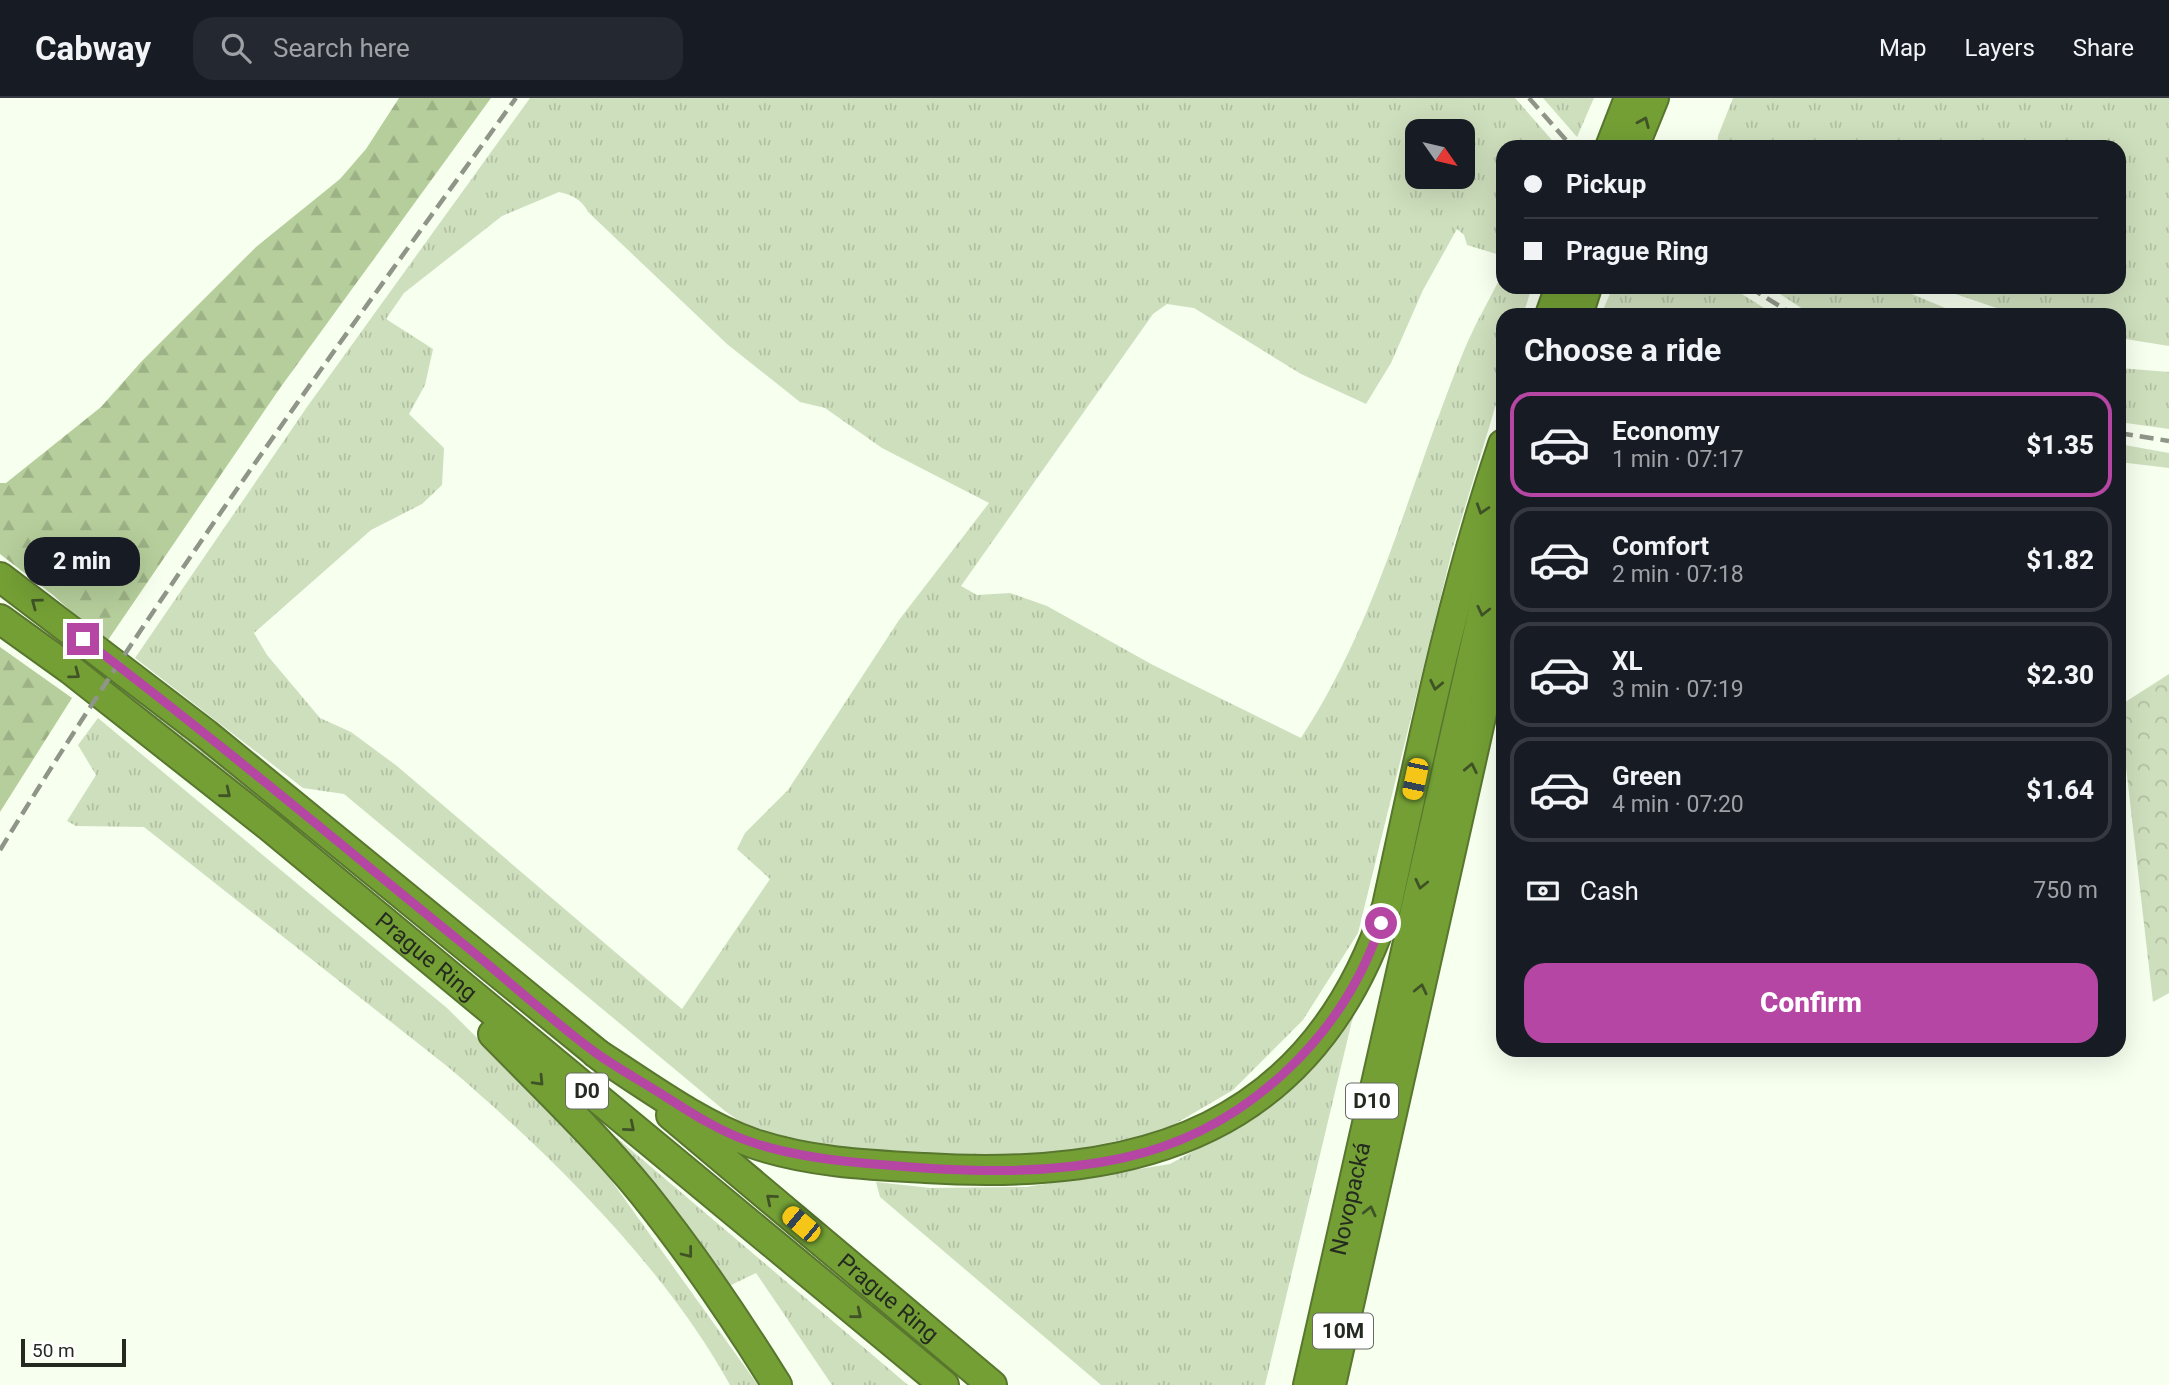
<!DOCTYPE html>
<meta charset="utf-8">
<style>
:root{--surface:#171b24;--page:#242831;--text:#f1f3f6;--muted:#9ea1a6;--line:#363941;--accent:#b546a3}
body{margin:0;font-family:Roboto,sans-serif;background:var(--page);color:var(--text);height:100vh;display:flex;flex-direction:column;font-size:26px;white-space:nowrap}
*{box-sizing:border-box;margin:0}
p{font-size:23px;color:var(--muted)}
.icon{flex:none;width:38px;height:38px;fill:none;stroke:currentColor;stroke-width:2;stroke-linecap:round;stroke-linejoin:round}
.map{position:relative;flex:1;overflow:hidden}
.panel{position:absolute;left:1496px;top:210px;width:630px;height:749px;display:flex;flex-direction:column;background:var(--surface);border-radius:21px;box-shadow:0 7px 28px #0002}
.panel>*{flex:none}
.banner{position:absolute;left:1496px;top:42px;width:630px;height:154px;border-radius:21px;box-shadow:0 7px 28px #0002;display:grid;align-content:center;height:154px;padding:0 28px;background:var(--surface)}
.needle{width:46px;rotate:124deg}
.buttons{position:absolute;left:1405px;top:21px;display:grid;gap:14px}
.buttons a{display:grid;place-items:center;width:70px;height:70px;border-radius:14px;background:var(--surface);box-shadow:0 7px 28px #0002;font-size:35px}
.scale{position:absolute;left:21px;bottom:18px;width:105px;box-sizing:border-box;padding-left:7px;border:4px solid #252a20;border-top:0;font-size:19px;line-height:24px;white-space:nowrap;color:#252a20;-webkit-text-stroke:5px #fff;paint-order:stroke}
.end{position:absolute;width:32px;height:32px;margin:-16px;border:9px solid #b546a3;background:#fff;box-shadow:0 0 0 4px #fff}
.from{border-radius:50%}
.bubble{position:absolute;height:49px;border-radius:21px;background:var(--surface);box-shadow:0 7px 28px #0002;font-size:23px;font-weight:800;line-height:49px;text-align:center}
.car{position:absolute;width:21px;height:42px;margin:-21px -10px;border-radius:9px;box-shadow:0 0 5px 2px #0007;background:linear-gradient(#f5c518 24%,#345 0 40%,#f5c518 0 76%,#345 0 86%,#f5c518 0)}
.banner b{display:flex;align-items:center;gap:24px;height:66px;font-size:26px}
.banner b+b{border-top:2px solid var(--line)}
.banner i{width:18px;height:18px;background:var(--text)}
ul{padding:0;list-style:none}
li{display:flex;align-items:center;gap:21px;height:105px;margin:0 14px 10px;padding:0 14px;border:4px solid var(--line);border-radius:21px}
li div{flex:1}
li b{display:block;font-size:26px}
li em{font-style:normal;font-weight:800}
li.on{border-color:var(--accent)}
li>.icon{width:63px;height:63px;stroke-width:1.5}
h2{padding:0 28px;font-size:32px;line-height:84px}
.pay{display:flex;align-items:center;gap:18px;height:77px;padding:0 28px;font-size:26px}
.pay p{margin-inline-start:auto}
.action{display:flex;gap:14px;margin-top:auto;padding:14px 28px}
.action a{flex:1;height:80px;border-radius:21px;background:var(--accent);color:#fff;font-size:28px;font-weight:800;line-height:80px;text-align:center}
header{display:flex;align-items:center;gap:42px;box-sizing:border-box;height:98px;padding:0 35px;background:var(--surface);border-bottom:2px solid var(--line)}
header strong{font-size:33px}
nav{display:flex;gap:38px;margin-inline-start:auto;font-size:24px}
.search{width:490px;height:63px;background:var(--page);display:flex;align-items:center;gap:18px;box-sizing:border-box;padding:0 24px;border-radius:21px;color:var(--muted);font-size:26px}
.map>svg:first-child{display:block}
.grass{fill:url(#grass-tufts);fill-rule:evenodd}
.forest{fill:url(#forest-firs)}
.park{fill:url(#park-crowns)}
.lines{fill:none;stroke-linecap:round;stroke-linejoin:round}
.highway-casing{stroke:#58762e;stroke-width:32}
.highway{stroke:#739f35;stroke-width:28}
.rail{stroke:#8f9588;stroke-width:4.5;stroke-dasharray:14 7;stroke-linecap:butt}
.oneway{stroke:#405327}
.route{stroke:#b546a3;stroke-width:9}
.labels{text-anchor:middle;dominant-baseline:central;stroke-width:5;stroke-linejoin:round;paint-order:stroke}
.shield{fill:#fff;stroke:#666a63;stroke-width:2}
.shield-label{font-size:21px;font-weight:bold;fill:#252a20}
.street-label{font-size:23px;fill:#252a20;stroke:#fff}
</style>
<header>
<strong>Cabway</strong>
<div class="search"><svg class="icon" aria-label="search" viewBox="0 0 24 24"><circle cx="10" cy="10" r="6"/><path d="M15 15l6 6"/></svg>Search here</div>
<nav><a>Map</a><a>Layers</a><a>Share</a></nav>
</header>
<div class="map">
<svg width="2169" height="1287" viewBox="0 0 2169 1287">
<defs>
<pattern id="grass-tufts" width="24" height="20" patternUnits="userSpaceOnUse" patternTransform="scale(1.75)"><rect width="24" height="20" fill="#cedfbd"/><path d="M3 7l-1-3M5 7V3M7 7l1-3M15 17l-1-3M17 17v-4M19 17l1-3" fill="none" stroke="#b1c0a2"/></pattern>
<pattern id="forest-firs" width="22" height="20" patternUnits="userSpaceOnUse" patternTransform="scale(1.75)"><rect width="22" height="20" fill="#b5ce9b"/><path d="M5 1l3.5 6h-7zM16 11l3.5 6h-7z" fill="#9cb185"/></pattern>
<pattern id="park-crowns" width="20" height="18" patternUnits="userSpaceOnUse" patternTransform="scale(1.75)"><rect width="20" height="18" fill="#cedfbd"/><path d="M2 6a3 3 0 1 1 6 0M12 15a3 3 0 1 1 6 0" fill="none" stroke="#b1c0a2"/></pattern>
</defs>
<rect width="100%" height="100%" fill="#f7ffef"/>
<g class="grass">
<path d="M530 0H1515L1558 49H1503V158L1467 147 1464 137 1457 131 1423 192 1391 265 1366 306 1301 276 1194 210 1167 206 1153 216 961 488 977 497 1010 495 1047 508 1153 567 1301 640C1379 521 1411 380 1465 250 1476 224 1491 199 1503 174V189H1532L1523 217H1503V283L1453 449 1358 835 1303 922 1233 992 1163 1033 1074 1052 982 1061 837 1049 755 1034 725 1013 344 696 303 690 135 560 307 309ZM1418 33H1463V79H1418ZM559 94C573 97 582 102 588 114L727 246 800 304 825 310 882 350 989 405 899 522 788 692 745 735 737 751 770 781 682 911 397 668 351 634 320 620 267 557 254 535 371 432 422 406 442 387 444 350 409 316 425 287 433 251 386 221 404 195 502 118Z"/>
<path d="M1543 0H1594L1577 39Z"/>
<path d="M1733 0H2169V248L2119 240V217H2017L1935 189H2119V49H1717L1718 38Z"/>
<path d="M1613 189H1731L1775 217H1613L1602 214Z"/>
<path d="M1769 189H1895L1962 217H1812Z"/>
<path d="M2119 270 2169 274V331L2119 324Z"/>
<path d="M2119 346 2169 355V370L2119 364Z"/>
<path d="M116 577 299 728 291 734 109 588Z"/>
<path d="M98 620 447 910 588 1050 758 1287H730C666 1170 549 1055 448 969L144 729 76 728 67 723 96 677 78 647Z"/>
<path d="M1356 906 1265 1287H1101L880 1099 876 1084 931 1090 1026 1089 1170 1066 1237 1029 1283 992Z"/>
<path d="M597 1023 908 1287H832L756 1175 729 1188Z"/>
</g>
<g class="forest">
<path d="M399 0H491L280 290 106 545 53 497 0 456V385H6L101 309 141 264 256 149 340 81 366 51Z"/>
<path d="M0 549 72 600 0 714Z"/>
</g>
<path class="park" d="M2169 576V895L2153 904 2119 608Z"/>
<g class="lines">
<g class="highway-casing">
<g id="highway">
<path d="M1610 49 1629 0"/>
<path d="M1634 49 1654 0"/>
<path d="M1550 217 1560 189"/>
<path d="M1578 217 1587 189"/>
<path d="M0 479 206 636 610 966"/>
<path id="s1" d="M0 521 71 572 270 729 944 1287"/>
<path d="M493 936C544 988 597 1039 643 1095 692 1156 736 1221 777 1287"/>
<path d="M596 955C645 986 696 1025 752 1045 806 1064 868 1067 925 1070 1141 1084 1314 1032 1387 808 1421 652 1452 497 1503 346"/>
<path id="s2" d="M671 1017 992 1287"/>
<path id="s3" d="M1308 1287 1503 423"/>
<path d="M1331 1287 1503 521"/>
</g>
</g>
<use href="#highway" class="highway"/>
<g class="rail">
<path d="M1529 0 1572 49"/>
<path d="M1749 189 1794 217"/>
<path d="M2119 335 2169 343"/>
<path d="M0 752C159 492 338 247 516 0"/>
</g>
</g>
<defs><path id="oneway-chevron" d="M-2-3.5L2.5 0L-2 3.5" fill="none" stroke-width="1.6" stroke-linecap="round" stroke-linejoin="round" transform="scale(1.75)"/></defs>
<g class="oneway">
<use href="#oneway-chevron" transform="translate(1644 24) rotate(-67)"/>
<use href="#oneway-chevron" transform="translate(1482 411) rotate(108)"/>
<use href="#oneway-chevron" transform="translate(36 505) rotate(-143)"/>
<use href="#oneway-chevron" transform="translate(1483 513) rotate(103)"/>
<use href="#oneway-chevron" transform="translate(75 576) rotate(37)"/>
<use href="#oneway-chevron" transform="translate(1436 587) rotate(102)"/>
<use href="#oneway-chevron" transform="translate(1471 670) rotate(-78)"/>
<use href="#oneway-chevron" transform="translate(226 695) rotate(39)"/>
<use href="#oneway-chevron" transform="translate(1421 786) rotate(103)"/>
<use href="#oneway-chevron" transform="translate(1421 891) rotate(-77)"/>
<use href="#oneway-chevron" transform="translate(539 983) rotate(46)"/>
<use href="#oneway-chevron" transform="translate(630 1029) rotate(40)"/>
<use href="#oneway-chevron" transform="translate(771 1101) rotate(-140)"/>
<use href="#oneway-chevron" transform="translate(1370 1113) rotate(-77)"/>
<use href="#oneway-chevron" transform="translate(688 1155) rotate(52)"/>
<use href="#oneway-chevron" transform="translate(857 1216) rotate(39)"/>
</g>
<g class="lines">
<path class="route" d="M83 541C214 640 340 746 467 849 510 884 551 922 596 955 617 970 641 983 663 997 691 1015 722 1035 754 1045 796 1059 842 1064 886 1067 966 1074 1045 1077 1123 1060 1243 1034 1343 941 1381 825"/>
</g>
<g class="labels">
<g class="shield">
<rect x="566" y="975.5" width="42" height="35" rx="5"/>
<rect x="1346" y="985.5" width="52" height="35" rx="5"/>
<rect x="1313" y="1215.5" width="60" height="35" rx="5"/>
</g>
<g class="shield-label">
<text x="587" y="993">D0</text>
<text x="1372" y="1003">D10</text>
<text x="1343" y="1233">10M</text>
</g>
<g class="street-label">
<text stroke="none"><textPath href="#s1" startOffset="544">Prague Ring</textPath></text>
<text stroke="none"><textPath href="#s3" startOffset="191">Novopacká</textPath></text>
<text stroke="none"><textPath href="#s2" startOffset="284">Prague Ring</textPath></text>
</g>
</g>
</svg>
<div class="buttons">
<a><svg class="needle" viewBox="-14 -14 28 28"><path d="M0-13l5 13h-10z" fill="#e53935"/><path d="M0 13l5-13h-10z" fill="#9ea1a6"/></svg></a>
</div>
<div class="scale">50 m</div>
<i class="end from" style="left:1381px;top:825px"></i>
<i class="end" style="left:83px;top:541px"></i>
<div class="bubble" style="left:24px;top:439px;width:116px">2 min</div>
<i class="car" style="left:1415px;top:681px;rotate:192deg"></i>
<i class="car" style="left:801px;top:1126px;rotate:310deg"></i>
<div class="banner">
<b><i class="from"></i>Pickup</b>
<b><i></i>Prague Ring</b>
</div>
<section class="panel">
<h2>Choose a ride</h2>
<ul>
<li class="on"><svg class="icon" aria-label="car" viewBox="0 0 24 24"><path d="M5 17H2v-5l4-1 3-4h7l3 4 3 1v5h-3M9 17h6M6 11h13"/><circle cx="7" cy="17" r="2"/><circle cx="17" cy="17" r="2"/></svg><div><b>Economy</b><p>1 min · 07:17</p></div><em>$1.35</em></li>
<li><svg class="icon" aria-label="car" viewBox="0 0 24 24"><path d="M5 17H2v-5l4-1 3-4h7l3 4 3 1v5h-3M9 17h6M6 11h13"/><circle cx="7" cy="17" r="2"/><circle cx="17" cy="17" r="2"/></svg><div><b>Comfort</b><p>2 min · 07:18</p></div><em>$1.82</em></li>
<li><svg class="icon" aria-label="car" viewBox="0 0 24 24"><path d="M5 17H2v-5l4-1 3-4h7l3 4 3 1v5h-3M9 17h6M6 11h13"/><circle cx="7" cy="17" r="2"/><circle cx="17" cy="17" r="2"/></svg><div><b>XL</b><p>3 min · 07:19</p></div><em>$2.30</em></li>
<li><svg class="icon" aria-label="car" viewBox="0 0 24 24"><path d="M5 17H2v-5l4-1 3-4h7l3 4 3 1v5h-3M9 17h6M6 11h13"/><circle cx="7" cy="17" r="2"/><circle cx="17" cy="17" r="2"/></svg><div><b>Green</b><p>4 min · 07:20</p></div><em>$1.64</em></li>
</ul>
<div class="pay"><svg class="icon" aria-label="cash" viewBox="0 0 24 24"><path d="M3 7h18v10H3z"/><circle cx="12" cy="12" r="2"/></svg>Cash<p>750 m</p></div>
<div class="action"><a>Confirm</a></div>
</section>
</div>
